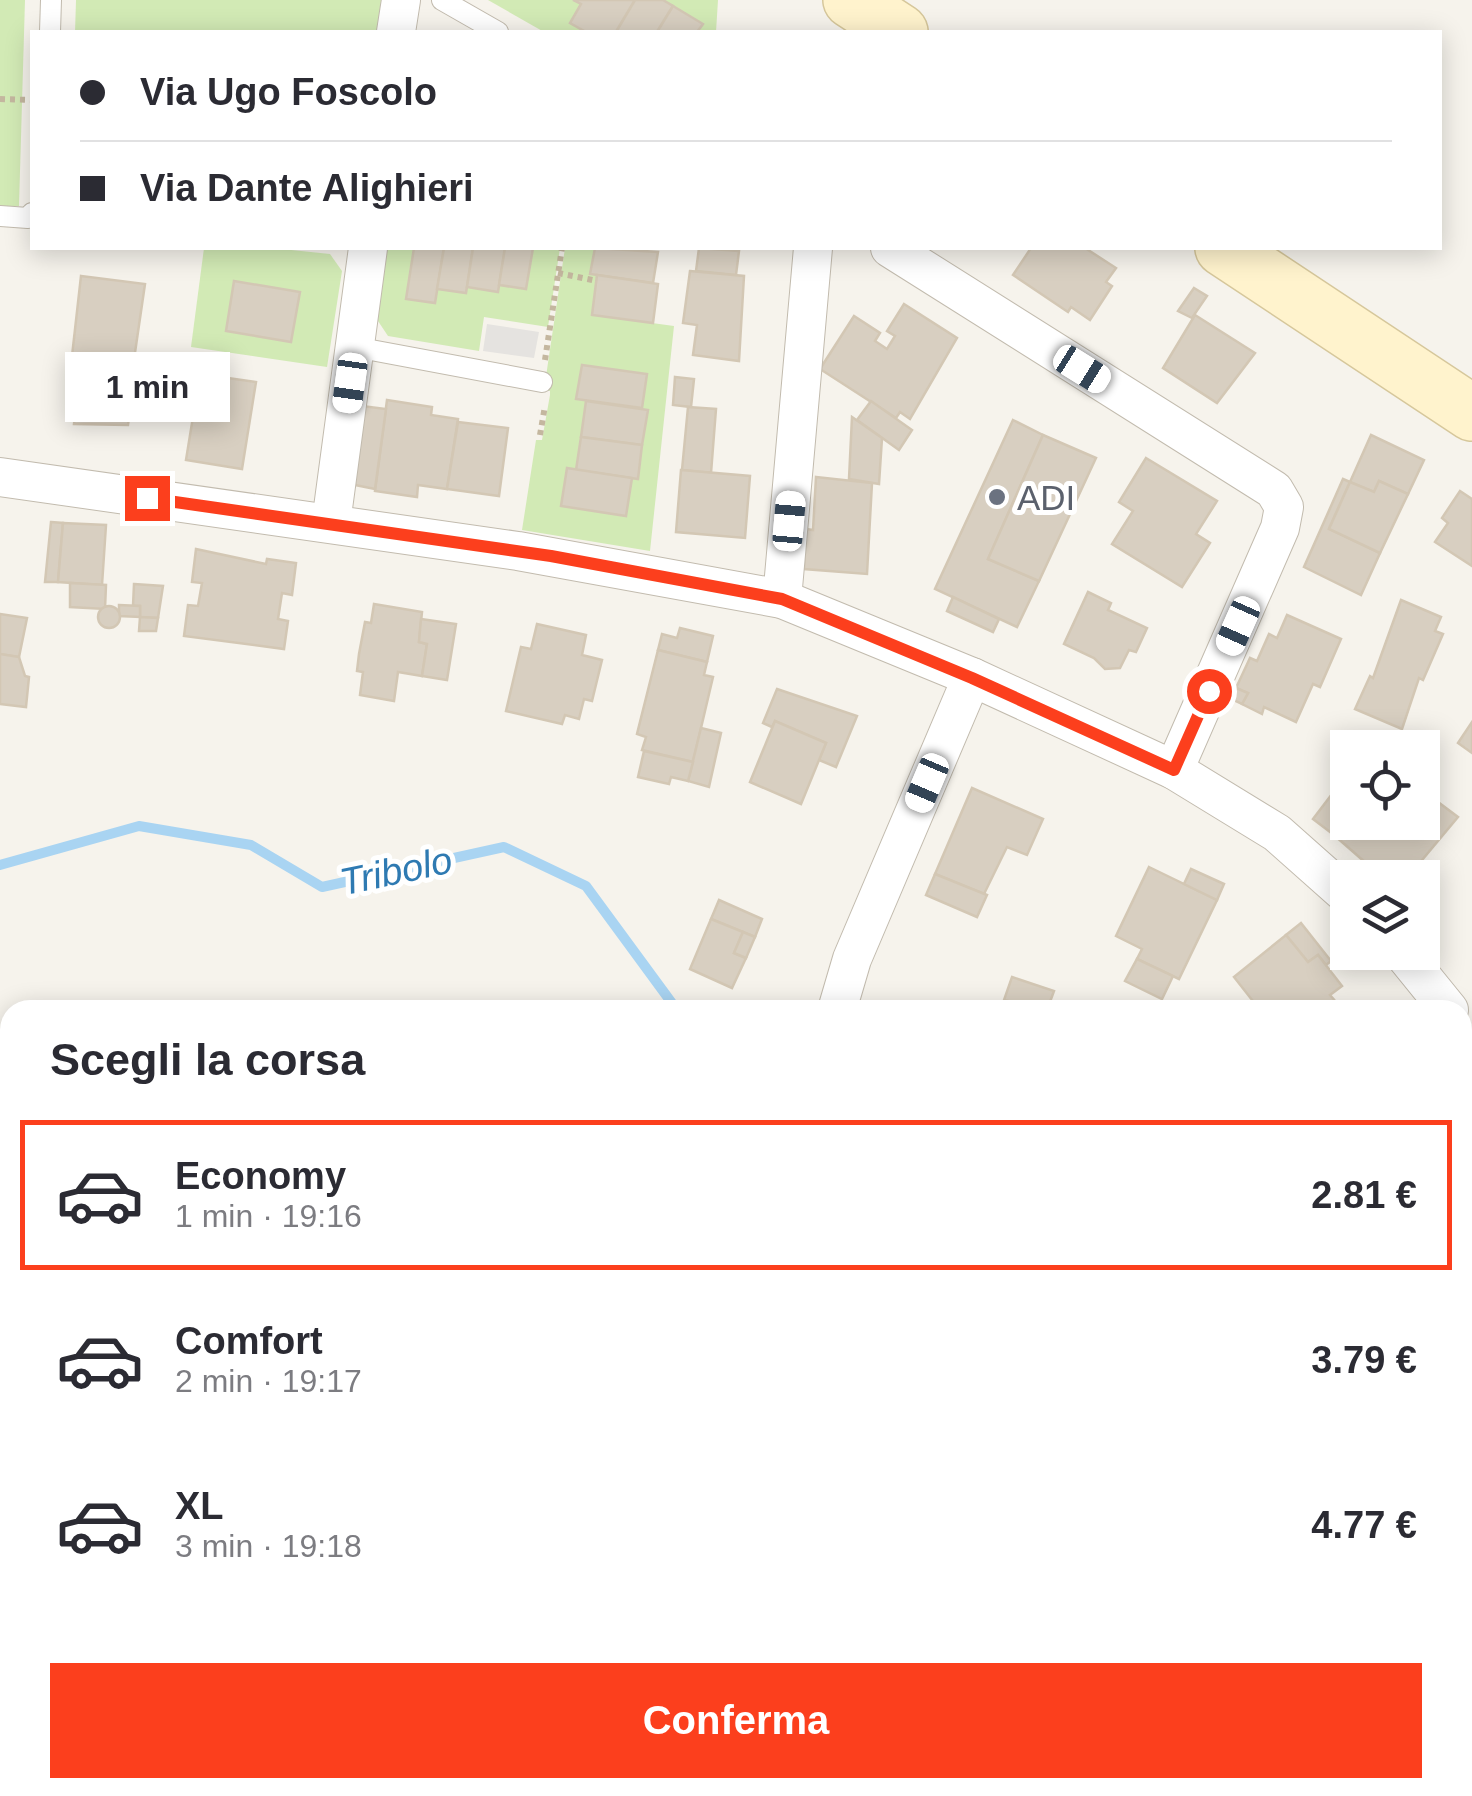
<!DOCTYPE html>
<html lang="it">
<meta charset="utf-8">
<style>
:root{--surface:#fff;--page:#f7f7f7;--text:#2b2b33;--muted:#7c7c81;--line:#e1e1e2;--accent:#fc3f1d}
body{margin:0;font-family:Helvetica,sans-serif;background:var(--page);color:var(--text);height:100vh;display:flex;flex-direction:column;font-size:38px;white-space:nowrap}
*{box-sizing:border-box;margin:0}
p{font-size:32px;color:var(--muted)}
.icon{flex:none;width:55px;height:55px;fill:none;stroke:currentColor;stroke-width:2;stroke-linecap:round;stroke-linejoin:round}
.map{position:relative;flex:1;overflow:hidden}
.side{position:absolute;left:0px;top:1000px;width:1472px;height:798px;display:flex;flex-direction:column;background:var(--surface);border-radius:30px 30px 0 0;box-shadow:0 5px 25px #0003}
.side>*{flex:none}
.hud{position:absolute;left:30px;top:30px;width:1412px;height:220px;border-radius:0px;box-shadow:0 5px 25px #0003;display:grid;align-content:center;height:220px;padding:0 50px;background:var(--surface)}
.tools{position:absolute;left:1330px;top:730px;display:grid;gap:20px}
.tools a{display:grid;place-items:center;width:110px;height:110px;border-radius:0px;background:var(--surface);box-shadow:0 5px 25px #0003;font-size:50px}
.end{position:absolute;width:45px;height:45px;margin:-22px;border:12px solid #fc3f1d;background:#fff;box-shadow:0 0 0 5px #fff}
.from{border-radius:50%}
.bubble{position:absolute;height:70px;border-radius:0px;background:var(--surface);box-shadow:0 5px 25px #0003;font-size:32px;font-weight:700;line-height:70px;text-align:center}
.car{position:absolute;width:30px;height:60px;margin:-30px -15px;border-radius:12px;box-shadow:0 0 8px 2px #0007;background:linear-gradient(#fff 24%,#345 0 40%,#fff 0 76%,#345 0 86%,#fff 0)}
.hud b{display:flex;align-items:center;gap:35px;height:95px;font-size:38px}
.hud b+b{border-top:2px solid var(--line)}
.hud i{width:25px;height:25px;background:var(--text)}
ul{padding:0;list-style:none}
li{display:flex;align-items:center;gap:30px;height:150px;margin:0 20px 15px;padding:0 30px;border:5px solid transparent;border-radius:0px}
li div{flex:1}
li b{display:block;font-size:38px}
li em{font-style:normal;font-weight:700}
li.selected{border-color:var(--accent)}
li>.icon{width:90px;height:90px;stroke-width:1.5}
h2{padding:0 50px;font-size:45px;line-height:120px}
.primary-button{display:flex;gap:20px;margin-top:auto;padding:20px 50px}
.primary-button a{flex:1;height:115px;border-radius:0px;background:var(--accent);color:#fff;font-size:40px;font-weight:700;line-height:115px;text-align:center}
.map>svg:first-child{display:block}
.green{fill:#d2eab5}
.parking{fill:#e5e3e0}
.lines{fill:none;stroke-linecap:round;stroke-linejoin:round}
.stream{stroke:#a9d4f2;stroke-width:10}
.building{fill:#d8cfc1;stroke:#d3c7b4;stroke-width:2.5}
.lane-casing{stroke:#c2bbae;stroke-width:22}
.street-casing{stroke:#c2bbae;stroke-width:40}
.secondary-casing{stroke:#d6c79b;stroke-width:58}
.path{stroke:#c4b79f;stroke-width:6;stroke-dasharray:5 5;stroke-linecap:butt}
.lane{stroke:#fff;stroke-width:20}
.street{stroke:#fff;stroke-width:38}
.secondary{stroke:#fff3cd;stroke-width:55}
.route{stroke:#fc3f1d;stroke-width:12}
.worship-dot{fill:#6b7280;stroke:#fff;stroke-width:4}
.labels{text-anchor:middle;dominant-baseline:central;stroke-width:10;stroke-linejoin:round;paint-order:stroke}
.worship-label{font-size:35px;fill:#5b616d;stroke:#fff;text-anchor:start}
.water-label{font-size:38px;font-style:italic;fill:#2e7ab2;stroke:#fff}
</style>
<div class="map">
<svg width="1472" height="1796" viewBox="0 0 1472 1796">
<rect width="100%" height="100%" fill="#f6f3ec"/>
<g class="green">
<path d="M0 0H25L19 206H0Z"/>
<path d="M76 0H381L378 32H75Z"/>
<path d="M488 0H718L716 32H544Z"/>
<path d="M204 248H272L330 254 342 271 327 367 191 347Z"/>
<path d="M387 248H560L548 327 484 317 479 351 388 336 376 318Z"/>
<path d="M565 248H595L591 273 597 275 593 315 674 326 650 551 522 530 536 440H542L550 395V391L544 390Z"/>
</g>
<g class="parking">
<path d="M487 324 539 332 534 358 483 351Z"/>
<path d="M717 1788H858L847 1796H728Z"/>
</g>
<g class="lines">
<g class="stream">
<path d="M0 865 139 826 251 845 322 887 504 847 586 886 677 1010"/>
<path d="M471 1796 473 1788"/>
</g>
</g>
<g class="building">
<path d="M573 0H635L616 32H586L570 23 581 4Z"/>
<path d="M635 0H663L673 6 657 32H616Z"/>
<path d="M673 6 703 24 697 32H657Z"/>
<path d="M414 248H444L435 303 406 299Z"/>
<path d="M444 248H473L466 293 437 289Z"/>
<path d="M473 248H505L498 292 467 287Z"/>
<path d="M505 248H533L526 289 499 285Z"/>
<path d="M595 248 658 252 653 283 590 274Z"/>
<path d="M699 248 739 251 736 275 696 271Z"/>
<path d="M1031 248H1085L1116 268 1106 282 1112 286 1090 320 1071 307 1068 312 1013 275Z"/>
<path d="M690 271 744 276 739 361 693 355 697 325 683 323Z"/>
<path d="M597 275 658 284 653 323 592 315Z"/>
<path d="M81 276 145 284 132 373 71 365Z"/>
<path d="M234 281 300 292 291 342 226 331Z"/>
<path d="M1194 288 1207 296 1192 318 1178 311Z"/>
<path d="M904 304 957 338 910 419 900 412 896 418 820 369 854 316 880 333 875 341 887 349 895 336 887 331Z"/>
<path d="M1195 315 1255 353 1217 403 1163 368Z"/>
<path d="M582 365 647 374 642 408 576 399Z"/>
<path d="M81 366 135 373 128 425 74 424Z"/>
<path d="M200 374 256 382 242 469 186 460Z"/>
<path d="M675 377 694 379 691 407 673 405Z"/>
<path d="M387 400 432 407 431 415 458 419 447 489 418 485 417 497 375 491Z"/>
<path d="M586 401 648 410 642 445 581 437Z"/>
<path d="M871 401 912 430 899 450 857 420Z"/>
<path d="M362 406 386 409 375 489 350 484Z"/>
<path d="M688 407 716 409 711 473 682 470Z"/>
<path d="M852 417 882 438 879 484 849 479Z"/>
<path d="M1013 420 1043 435 988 559 1039 581 1017 627 935 589Z"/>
<path d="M458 422 508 428 499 496 447 489Z"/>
<path d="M1043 435 1096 458 1039 581 988 559Z"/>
<path d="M1371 435 1424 460 1408 494 1379 481 1374 492 1350 482Z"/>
<path d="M581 437 642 445 638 479 576 470Z"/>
<path d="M1146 458 1217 501 1196 534 1210 543 1182 587 1112 544 1133 511 1119 502Z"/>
<path d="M567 468 632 478 626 516 561 506Z"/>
<path d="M681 470 750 476 745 538 676 532Z"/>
<path d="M816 477 872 483 867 574 804 569 806 529 813 530Z"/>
<path d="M1343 479 1350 482 1329 529 1380 553 1361 595 1304 567Z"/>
<path d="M1379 481 1408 494 1380 553 1329 529 1350 482 1374 492Z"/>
<path d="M1460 491 1472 499V566L1435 542 1448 523 1442 518Z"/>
<path d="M51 522 63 523 58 582H45Z"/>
<path d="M63 523 106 525 102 585 58 582Z"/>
<path d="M196 549 266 564 267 559 296 563 292 595 282 593 278 619 288 621 284 649 184 636 188 605 198 606 202 583 192 582Z"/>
<path d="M70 583 106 585 105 609 70 607Z"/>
<path d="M134 584 163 586 158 618 140 617V606H133Z"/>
<path d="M1088 592 1111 603 1108 610 1147 628 1136 652 1129 650 1120 668 1105 669 1094 658 1064 644Z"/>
<path d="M953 597 999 619 993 632 947 611Z"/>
<path d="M1401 600 1441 617 1435 631 1443 634 1423 680 1419 678 1402 729 1355 709 1370 676 1373 678Z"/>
<path d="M374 604 422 612 419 642 427 644 422 676 398 672 394 701 360 695 363 672 357 671 359 654 365 622 371 623Z"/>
<path d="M119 605 140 606V617L119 616Z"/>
<circle cx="109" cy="617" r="11"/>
<path d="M0 614 27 618 19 657 0 654Z"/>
<path d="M1287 615 1341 639 1320 687 1313 684 1296 722 1264 707 1262 714 1242 704 1248 693 1236 688 1250 658 1257 661 1269 634 1277 638Z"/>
<path d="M140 617 158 618 156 631H139Z"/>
<path d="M421 619 456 624 447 680 422 676 427 644 419 642Z"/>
<path d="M537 624 586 635 582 655 602 660 592 701 584 699 579 719 565 715 562 724 506 711 521 647 531 649Z"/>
<path d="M680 628 713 636 707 662 658 650 662 634 677 638Z"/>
<path d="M658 650 707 662 704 675 713 677 693 762 642 750 646 737 637 734Z"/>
<path d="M0 654 19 657 25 676 29 677 26 707 0 704Z"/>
<path d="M1236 688 1248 693 1242 704 1231 699Z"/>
<path d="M777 689 857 716 836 767 819 760 826 743 775 721 772 727 763 723Z"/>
<path d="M775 721 826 743 801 804 750 782Z"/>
<path d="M1472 722V753L1458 743Z"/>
<path d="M701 728 721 733 709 787 688 781Z"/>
<path d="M644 751 693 762 688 781 671 777 669 784 638 777Z"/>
<path d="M1348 773V818L1334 835 1313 819Z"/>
<path d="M972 788 1043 819 1027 855 1007 847 984 894 935 874Z"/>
<path d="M1422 790 1458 817 1407 878H1383L1334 835 1348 818V822H1422Z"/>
<path d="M1149 867 1217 900 1179 979 1137 959 1142 949 1116 936Z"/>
<path d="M1191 869 1224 884 1217 900 1184 884Z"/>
<path d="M935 874 987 895 977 917 926 895Z"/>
<path d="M719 900 762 919 755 937 711 919Z"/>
<path d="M711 919 743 932 734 953 746 958 732 988 690 969Z"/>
<path d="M1301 923 1331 961 1326 965 1318 955 1308 962 1286 935Z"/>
<path d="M743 932 755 937 746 958 734 953Z"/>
<path d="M1286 935 1308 962 1318 955 1342 986 1330 995 1336 1002 1329 1010H1260L1234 977Z"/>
<path d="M1137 959 1173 976 1162 999 1125 981Z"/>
<path d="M1012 977 1054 991 1047 1010 1004 1000Z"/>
<path d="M1469 1124 1472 1192 1462 1199V1129Z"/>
<path d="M1472 1399V1454L1462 1442V1416L1471 1409 1467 1404Z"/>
<path d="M67 1788H124L121 1796H74L65 1793Z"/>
<path d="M900 1788H937L946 1796H892Z"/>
<path d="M1227 1788H1279L1289 1796H1220Z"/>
</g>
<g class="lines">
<g class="lane-casing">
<g id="lane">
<path d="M442 0 498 32"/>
<path d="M50 32 51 0"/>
<path d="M0 216 28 218 32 213"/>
<path d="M355 347 542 382"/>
<path d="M801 1796 810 1788"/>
<path d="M1153 1796 1163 1788"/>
</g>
</g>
<g class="street-casing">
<g id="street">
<path d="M396 32 401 0"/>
<path d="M890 248 1274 490 1284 507 1280 528 1174 770"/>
<path d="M0 477 518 551 782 599 972 677 1174 770 1277 833 1348 896"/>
<path d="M331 523 368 248"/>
<path d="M782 599 813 248"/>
<path d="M1402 952 1449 1010"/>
<path d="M837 1010 852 959 972 677"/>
<path d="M1462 1104 1472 1097"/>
<path d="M1462 1546 1472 1539"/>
<path d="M1048 1788 1057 1796"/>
<path d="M638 1796 648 1788"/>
<path d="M1441 1796 1452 1788"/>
</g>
</g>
<g class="secondary-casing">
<g id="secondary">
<path d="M851 0 900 32"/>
<path d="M1223 248 1472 413"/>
</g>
</g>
<g class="path">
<path d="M0 99 32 100"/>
<path d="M558 273 597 281"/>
<path d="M545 360 562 248"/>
<path d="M540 435 545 406"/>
<path d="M0 1367 10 1370"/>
<path d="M370 1796 373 1788"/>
</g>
<use href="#lane" class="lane"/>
<use href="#street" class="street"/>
<use href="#secondary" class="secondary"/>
</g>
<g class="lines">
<path class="route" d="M147 498 551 556 782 599 972 678 1174 770 1209 691"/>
</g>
<circle class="worship-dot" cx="997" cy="497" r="10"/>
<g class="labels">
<g class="worship-label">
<text x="1017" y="497">ADI</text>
</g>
<g class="water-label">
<text transform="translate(396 871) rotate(-12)">Tribolo</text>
</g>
</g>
</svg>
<div class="tools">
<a><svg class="icon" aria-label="locate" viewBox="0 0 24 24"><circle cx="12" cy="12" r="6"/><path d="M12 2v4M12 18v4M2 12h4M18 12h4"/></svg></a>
<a><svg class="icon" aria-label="layers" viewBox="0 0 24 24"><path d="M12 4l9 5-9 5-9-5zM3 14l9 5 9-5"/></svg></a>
</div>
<i class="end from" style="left:1209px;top:691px"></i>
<i class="end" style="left:147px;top:498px"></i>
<div class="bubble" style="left:65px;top:352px;width:165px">1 min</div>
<i class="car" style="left:1082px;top:369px;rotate:122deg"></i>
<i class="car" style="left:350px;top:383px;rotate:188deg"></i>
<i class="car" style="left:789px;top:521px;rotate:5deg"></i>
<i class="car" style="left:1238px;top:626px;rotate:204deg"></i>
<i class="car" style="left:927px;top:783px;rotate:203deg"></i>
<div class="hud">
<b><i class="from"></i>Via Ugo Foscolo</b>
<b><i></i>Via Dante Alighieri</b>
</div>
<section class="side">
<h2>Scegli la corsa</h2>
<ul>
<li class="selected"><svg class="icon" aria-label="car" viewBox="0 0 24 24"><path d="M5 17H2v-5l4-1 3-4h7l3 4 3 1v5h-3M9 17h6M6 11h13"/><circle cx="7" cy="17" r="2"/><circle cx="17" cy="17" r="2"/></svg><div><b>Economy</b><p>1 min · 19:16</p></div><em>2.81 €</em></li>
<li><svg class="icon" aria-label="car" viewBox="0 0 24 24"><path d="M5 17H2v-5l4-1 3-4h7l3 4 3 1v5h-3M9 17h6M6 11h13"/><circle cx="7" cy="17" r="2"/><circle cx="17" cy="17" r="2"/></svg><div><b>Comfort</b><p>2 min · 19:17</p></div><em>3.79 €</em></li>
<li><svg class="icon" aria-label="car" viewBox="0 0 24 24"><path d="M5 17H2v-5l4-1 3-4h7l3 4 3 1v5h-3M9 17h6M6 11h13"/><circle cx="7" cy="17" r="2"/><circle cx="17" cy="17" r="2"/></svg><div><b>XL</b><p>3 min · 19:18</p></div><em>4.77 €</em></li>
</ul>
<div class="primary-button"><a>Conferma</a></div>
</section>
</div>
